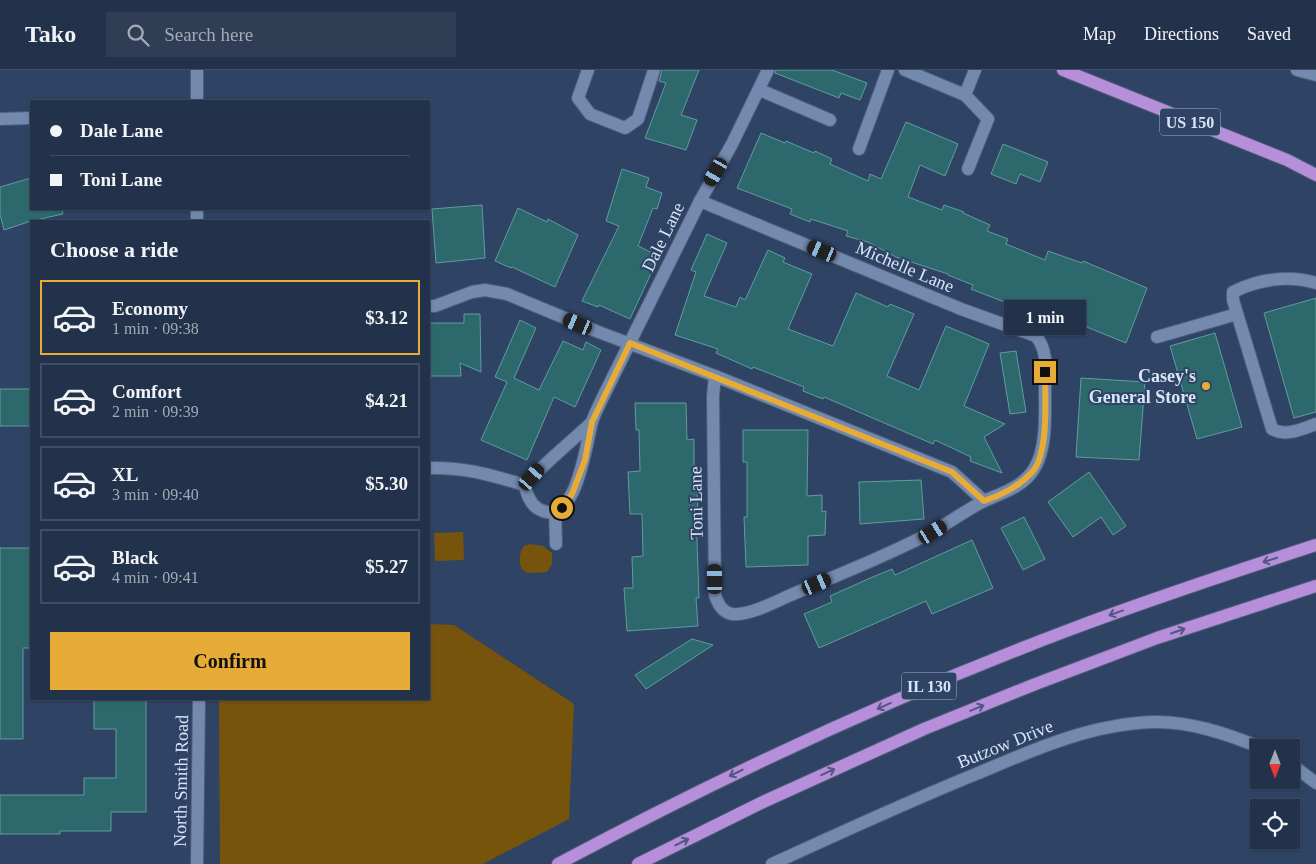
<!DOCTYPE html>
<meta charset="utf-8">
<style>
:root{--surface:#23324b;--page:#2f3e55;--text:#f1f3f6;--muted:#a3aab5;--line:#404d63;--accent:#e7ac37}
body{margin:0;font-family:Georgia,serif;background:var(--page);color:var(--text);height:100vh;display:flex;flex-direction:column;font-size:19px;white-space:nowrap}
*{box-sizing:border-box;margin:0}
p{font-size:16px;color:var(--muted)}
.icon{flex:none;width:28px;height:28px;fill:none;stroke:currentColor;stroke-width:2;stroke-linecap:round;stroke-linejoin:round}
.map{position:relative;flex:1;overflow:hidden}
.details{position:absolute;left:30px;top:150px;width:400px;height:480px;display:flex;flex-direction:column;background:var(--surface);border-radius:0px;box-shadow:0 1px 4px #0004,0 0 0 1px var(--line)}
.details>*{flex:none}
.hud{position:absolute;left:30px;top:30px;width:400px;height:110px;border-radius:0px;box-shadow:0 1px 4px #0004,0 0 0 1px var(--line);display:grid;align-content:center;height:110px;padding:0 20px;background:var(--surface)}
.needle{width:32px;rotate:180deg}
.buttons{position:absolute;left:1250px;top:669px;display:grid;gap:10px}
.buttons a{display:grid;place-items:center;width:50px;height:50px;border-radius:0px;background:var(--surface);box-shadow:0 1px 4px #0004,0 0 0 1px var(--line);font-size:25px}
.end{position:absolute;width:22px;height:22px;margin:-11px;border:6px solid #e7ac37;background:#111;box-shadow:0 0 0 2px #111}
.from{border-radius:50%}
.bubble{position:absolute;height:35px;border-radius:0px;background:var(--surface);box-shadow:0 1px 4px #0004,0 0 0 1px var(--line);font-size:16px;font-weight:700;line-height:35px;text-align:center}
.car{position:absolute;width:15px;height:30px;margin:-15px -8px;border-radius:6px;box-shadow:0 0 4px 1px #0007;background:linear-gradient(#222 24%,#8ab4d8 0 40%,#222 0 76%,#8ab4d8 0 86%,#222 0)}
.hud b{display:flex;align-items:center;gap:18px;height:48px;font-size:19px}
.hud b+b{border-top:1px solid var(--line)}
.hud i{width:12px;height:12px;background:var(--text)}
ul{padding:0;list-style:none}
li{display:flex;align-items:center;gap:15px;height:75px;margin:0 10px 8px;padding:0 10px;border:2px solid var(--line);border-radius:0px}
li div{flex:1}
li b{display:block;font-size:19px}
li em{font-style:normal;font-weight:700}
li.current{border-color:var(--accent)}
li>.icon{width:45px;height:45px;stroke-width:1.5}
h2{padding:0 20px;font-size:22px;line-height:60px}
.action{display:flex;gap:10px;margin-top:auto;padding:10px 20px}
.action a{flex:1;height:58px;border-radius:0px;background:var(--accent);color:#111;font-size:20px;font-weight:700;line-height:58px;text-align:center}
header{display:flex;align-items:center;gap:30px;box-sizing:border-box;height:70px;padding:0 25px;background:var(--surface);border-bottom:1px solid var(--line)}
header strong{font-size:24px}
nav{display:flex;gap:28px;margin-inline-start:auto;font-size:18px}
.search{width:350px;height:45px;background:var(--page);display:flex;align-items:center;gap:12px;box-sizing:border-box;padding:0 18px;border-radius:0px;color:var(--muted);font-size:19px}
.map>svg:first-child{display:block}
.green{fill:#77540b}
.building{fill:#2d696c;stroke:#619c9f}
.lines{fill:none;stroke-linecap:round;stroke-linejoin:round}
.minor-casing{stroke:#4d5e7a;stroke-width:14}
.major-casing{stroke:#4d5e7a;stroke-width:14}
.minor{stroke:#7389ae;stroke-width:12}
.major{stroke:#b78eda;stroke-width:12}
.oneway{stroke:#515682}
.route{stroke:#e7ac37;stroke-width:6}
.poi-dot{fill:#e7ac37;stroke:#2f4364;stroke-width:2}
.labels{text-anchor:middle;dominant-baseline:central;stroke-width:4;stroke-linejoin:round;paint-order:stroke}
.shield{fill:#2f4364;stroke:#a5b4cc;stroke-width:1}
.shield-label{font-size:16px;font-weight:bold;fill:#d8e5f9}
.street-label{font-size:18px;fill:#d8e5f9;stroke:#2f4364}
.poi-label{font-size:18px;font-weight:bold;fill:#d8e5f9;stroke:#2f4364;text-anchor:end}
</style>
<header>
<strong>Tako</strong>
<div class="search"><svg class="icon" aria-label="search" viewBox="0 0 24 24"><circle cx="10" cy="10" r="6"/><path d="M15 15l6 6"/></svg>Search here</div>
<nav><a>Map</a><a>Directions</a><a>Saved</a></nav>
</header>
<div class="map">
<svg width="1316" height="794" viewBox="0 0 1316 794">
<rect width="100%" height="100%" fill="#2f4364"/>
<g class="green">
<path d="M463 462 464 490 435 491 434 463Z"/>
<path d="M530 474 543 476 552 483V494L547 502C541 502 531 504 526 502 517 498 519 482 524 476Z"/>
<path d="M429 554 454 555 574 634 569 749 483 794H220L219 629H429Z"/>
</g>
<g class="building">
<path d="M662 0H699L681 45 697 50 686 80 645 68 666 13 659 11Z"/>
<path d="M776 0H832L867 13 860 30 841 23 839 28 775 3Z"/>
<path d="M906 52 958 74 945 106 920 95 908 127 942 140 944 135 964 142 963 143 990 155 987 161 1008 169 1006 174 1045 190 1048 181 1082 193 1083 191 1147 218 1126 273 1040 238 1037 245 1012 235 971 219 973 215 948 205V204L896 187 868 172 846 166 848 161 811 149 810 152 790 144 792 139 737 118 761 63 785 73 786 71 814 83 815 81 832 89 830 94 868 111 870 104 881 109Z"/>
<path d="M1003 74 1048 92 1040 112 1020 104 1016 114 991 104Z"/>
<path d="M622 99 649 108 646 117 662 123 657 139 653 138 638 176 659 186 630 249 599 235 598 237 582 231 619 156 606 151Z"/>
<path d="M31 108V139H62L63 144 31 151 4 160 0 144V117Z"/>
<path d="M482 135 485 188 436 193 432 139Z"/>
<path d="M518 138 547 152 548 149 578 165 555 217 512 197 511 198 495 191Z"/>
<path d="M707 164 727 173 704 226 736 237 740 227 745 230 768 180 785 188 783 192 812 204 788 259 833 276 856 223 888 237 890 234 914 244 887 306 919 320 946 256 989 274 964 336 1005 354 984 367 1002 403 970 391 971 387 935 370 933 374 824 327 823 329 803 321 804 317 753 297 752 299 716 283 718 279 675 265 696 202 691 200Z"/>
<path d="M1316 228V342L1294 348 1264 243Z"/>
<path d="M464 244H480L481 302 460 293 461 306H429V253H464Z"/>
<path d="M520 250 536 258 514 308 539 320 563 271 583 280 586 272 601 280 575 337 554 327 527 390 481 370 507 312 495 307Z"/>
<path d="M1215 263 1242 357 1197 369 1170 276Z"/>
<path d="M1016 281 1026 342 1010 344 1000 283Z"/>
<path d="M1081 308 1145 312 1139 390 1076 387Z"/>
<rect x="0" y="319" width="31" height="37"/>
<path d="M635 333H686L687 370 694 369V399H696L698 442H696L699 528H696L698 556 627 561 624 518H633L632 487 643 486 642 444H630L628 402 640 401 639 360H636Z"/>
<path d="M743 360H808L807 426 822 425V442L826 441 825 465 808 466V495L746 497 744 447H747V392H743Z"/>
<path d="M1089 402 1126 456 1113 465 1101 447 1073 467 1048 432Z"/>
<path d="M921 410 924 449 860 454 859 412Z"/>
<path d="M1024 447 1045 489 1023 500 1001 458Z"/>
<path d="M972 470 993 518 932 544 926 531 819 578 804 544 832 532 830 526 868 509 892 499 895 505Z"/>
<path d="M0 478H31V578H23V669H0Z"/>
<path d="M692 569 713 575 646 619 635 605Z"/>
<path d="M94 629H146V742H111V761H60V764H0V725H84V708H116V659H94Z"/>
</g>
<g class="lines">
<g class="minor-casing">
<g id="minor">
<path d="M588 0 578 28 590 44 625 58 638 49 654 0"/>
<path d="M905 0 965 25 975 0"/>
<path d="M1297 0 1316 5"/>
<path d="M760 20 830 50"/>
<path d="M965 25 988 49 968 99"/>
<path d="M197 31V0"/>
<path d="M0 49 31 48"/>
<path d="M859 79 888 0"/>
<path d="M700 131 961 239 1036 266C1049 282 1045 302 1045 321 1045 344 1047 379 1034 399 1023 417 1002 423 984 431 966 440 949 453 932 462 887 486 840 504 793 524 777 531 749 546 732 544 722 542 718 534 715 525L713 326 715 306"/>
<path d="M197 139V151"/>
<path d="M1316 213C1289 205 1258 209 1233 222V230L1272 359C1286 367 1302 359 1316 354"/>
<path d="M429 236H435L472 222 485 220 507 224 596 261 715 306 952 402 984 431"/>
<path d="M1157 267 1237 244"/>
<path d="M592 352C570 373 545 392 525 415 526 423 530 433 537 438 576 463 586 373 592 352 594 345 598 338 601 331L700 131 732 74 768 0"/>
<path d="M429 398C466 397 490 405 525 415"/>
<path d="M555 440 556 474"/>
<path d="M1291 694 1316 713"/>
<path d="M197 794 199 629"/>
<path d="M772 794C840 763 907 732 976 704 1033 680 1090 654 1153 652 1190 651 1227 664 1262 678"/>
</g>
</g>
<g class="major-casing">
<g id="major">
<path d="M1063 0 1287 90 1316 105"/>
<path d="M558 794C723 706 894 626 1069 560 1151 529 1233 502 1316 475"/>
<path d="M638 794 763 732 924 659 1033 615 1157 568 1316 516"/>
</g>
</g>
<use href="#minor" class="minor"/>
<use href="#major" class="major"/>
</g>
<defs><path id="oneway-shaft" d="M-6 0H5M1.5-3L5.5 0L1.5 3" fill="none" stroke-width="1.6" stroke-linecap="round" stroke-linejoin="round" transform="scale(1.25)"/></defs>
<g class="oneway">
<use href="#oneway-shaft" transform="translate(1270 490) rotate(162)"/>
<use href="#oneway-shaft" transform="translate(1116 543) rotate(160)"/>
<use href="#oneway-shaft" transform="translate(1178 561) rotate(-19)"/>
<use href="#oneway-shaft" transform="translate(884 636) rotate(156)"/>
<use href="#oneway-shaft" transform="translate(977 638) rotate(-22)"/>
<use href="#oneway-shaft" transform="translate(828 702) rotate(-24)"/>
<use href="#oneway-shaft" transform="translate(736 703) rotate(154)"/>
<use href="#oneway-shaft" transform="translate(682 772) rotate(-26)"/>
</g>
<g class="lines">
<path class="route" d="M562 438 572 424 585 390 592 352 630 273 952 402 984 431C1002 425 1020 416 1033 401 1049 381 1045 327 1045 302"/>
</g>
<circle class="poi-dot" cx="1206" cy="316" r="5"/>
<g class="labels">
<g class="shield">
<rect x="1160" y="38.5" width="60" height="27" rx="4"/>
<rect x="901.5" y="602.5" width="55" height="27" rx="4"/>
</g>
<g class="shield-label">
<text x="1190" y="52">US 150</text>
<text x="929" y="616">IL 130</text>
</g>
<g class="street-label">
<text transform="translate(663 167) rotate(-64)">Dale Lane</text>
<text transform="translate(905 197) rotate(23)">Michelle Lane</text>
<text transform="translate(696 433) rotate(-91)">Toni Lane</text>
<text transform="translate(1005 674) rotate(-22)">Butzow Drive</text>
<text transform="translate(181 711) rotate(-89)">North Smith Road</text>
</g>
<g class="poi-label">
<text x="1196" y="306">Casey's<tspan x="1196" dy="21">General Store</tspan></text>
</g>
</g>
</svg>
<div class="buttons">
<a><svg class="needle" viewBox="-14 -14 28 28"><path d="M0-13l5 13h-10z" fill="#e53935"/><path d="M0 13l5-13h-10z" fill="#a3aab5"/></svg></a>
<a><svg class="icon" aria-label="locate" viewBox="0 0 24 24"><circle cx="12" cy="12" r="6"/><path d="M12 2v4M12 18v4M2 12h4M18 12h4"/></svg></a>
</div>
<i class="end from" style="left:562px;top:438px"></i>
<i class="end" style="left:1045px;top:302px"></i>
<div class="bubble" style="left:1004px;top:230px;width:82px">1 min</div>
<i class="car" style="left:716px;top:102px;rotate:210deg"></i>
<i class="car" style="left:822px;top:181px;rotate:293deg"></i>
<i class="car" style="left:578px;top:254px;rotate:293deg"></i>
<i class="car" style="left:532px;top:407px;rotate:41deg"></i>
<i class="car" style="left:933px;top:462px;rotate:59deg"></i>
<i class="car" style="left:715px;top:509px;rotate:359deg"></i>
<i class="car" style="left:817px;top:514px;rotate:67deg"></i>
<div class="hud">
<b><i class="from"></i>Dale Lane</b>
<b><i></i>Toni Lane</b>
</div>
<section class="details">
<h2>Choose a ride</h2>
<ul>
<li class="current"><svg class="icon" aria-label="car" viewBox="0 0 24 24"><path d="M5 17H2v-5l4-1 3-4h7l3 4 3 1v5h-3M9 17h6M6 11h13"/><circle cx="7" cy="17" r="2"/><circle cx="17" cy="17" r="2"/></svg><div><b>Economy</b><p>1 min · 09:38</p></div><em>$3.12</em></li>
<li><svg class="icon" aria-label="car" viewBox="0 0 24 24"><path d="M5 17H2v-5l4-1 3-4h7l3 4 3 1v5h-3M9 17h6M6 11h13"/><circle cx="7" cy="17" r="2"/><circle cx="17" cy="17" r="2"/></svg><div><b>Comfort</b><p>2 min · 09:39</p></div><em>$4.21</em></li>
<li><svg class="icon" aria-label="car" viewBox="0 0 24 24"><path d="M5 17H2v-5l4-1 3-4h7l3 4 3 1v5h-3M9 17h6M6 11h13"/><circle cx="7" cy="17" r="2"/><circle cx="17" cy="17" r="2"/></svg><div><b>XL</b><p>3 min · 09:40</p></div><em>$5.30</em></li>
<li><svg class="icon" aria-label="car" viewBox="0 0 24 24"><path d="M5 17H2v-5l4-1 3-4h7l3 4 3 1v5h-3M9 17h6M6 11h13"/><circle cx="7" cy="17" r="2"/><circle cx="17" cy="17" r="2"/></svg><div><b>Black</b><p>4 min · 09:41</p></div><em>$5.27</em></li>
</ul>
<div class="action"><a>Confirm</a></div>
</section>
</div>
